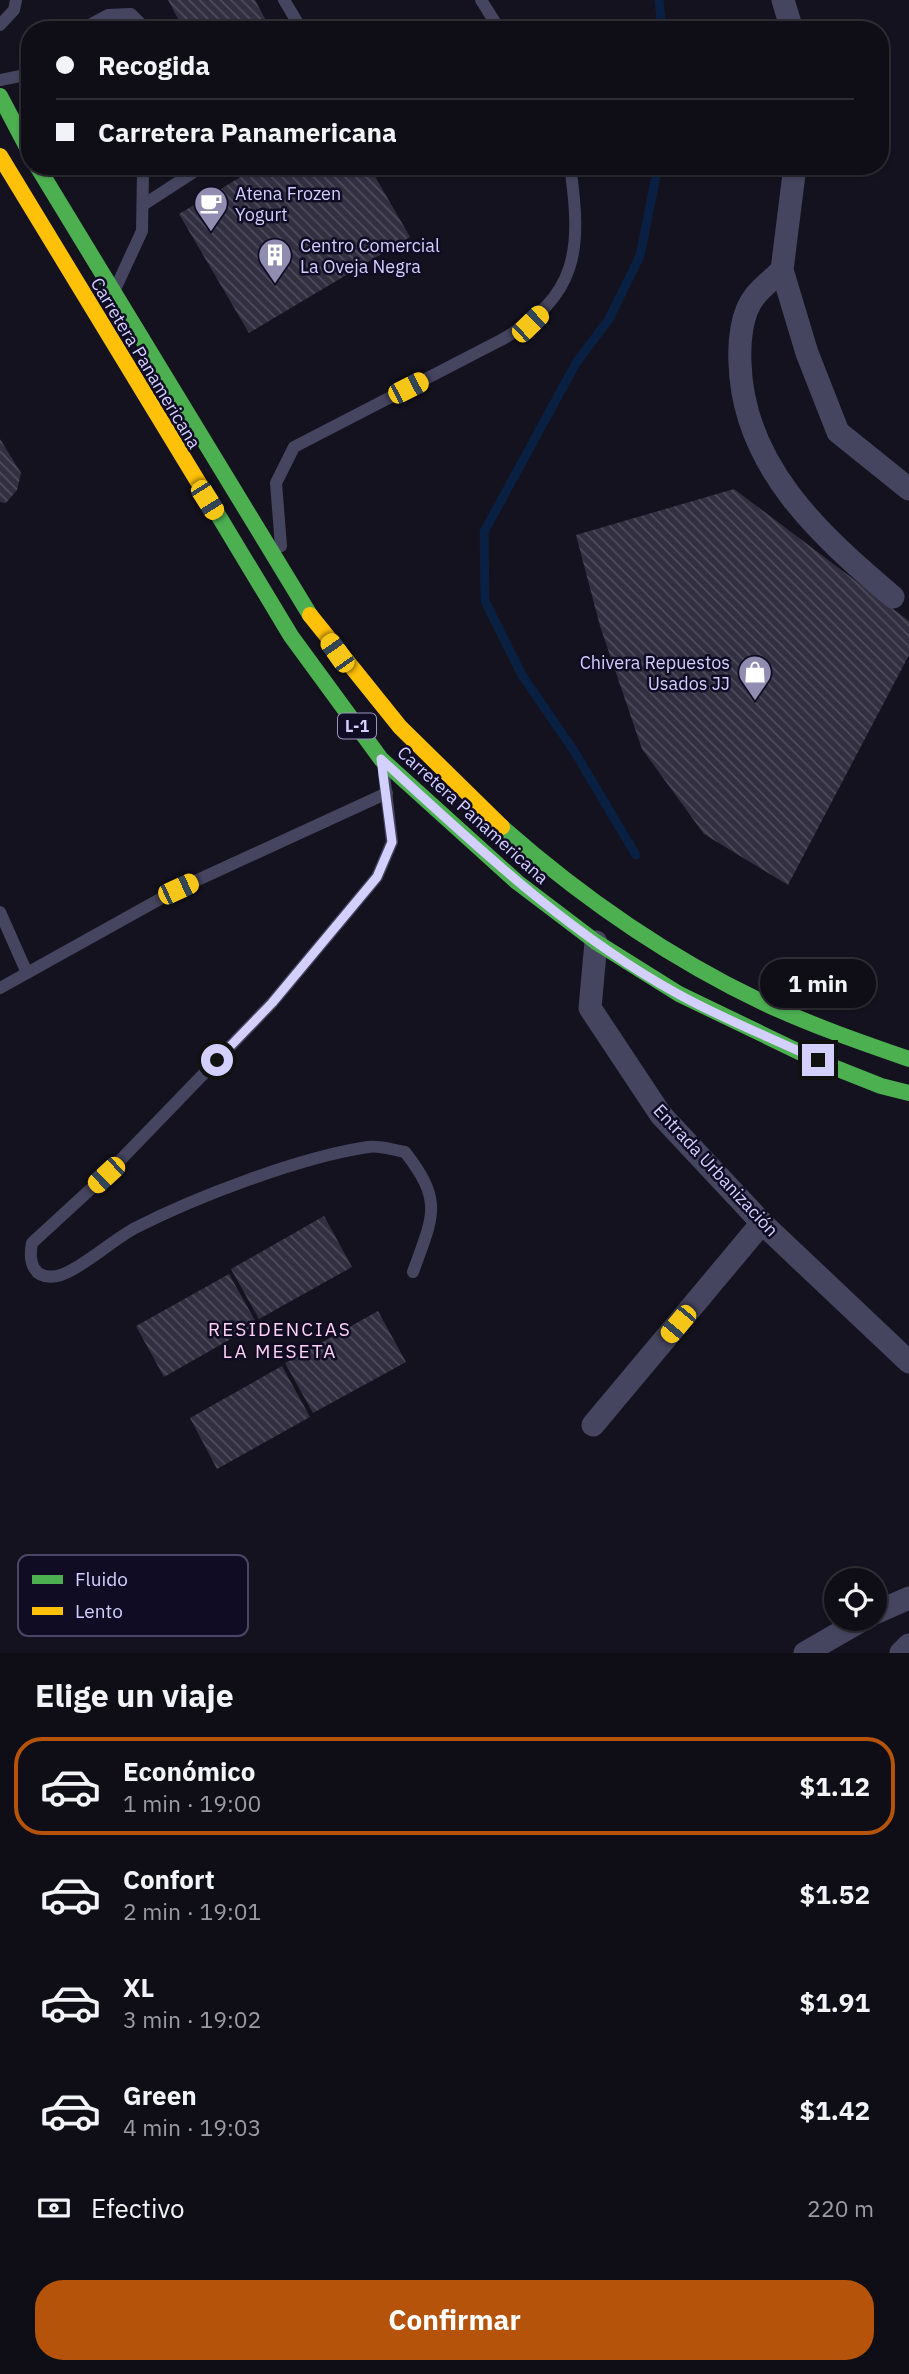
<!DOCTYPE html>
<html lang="es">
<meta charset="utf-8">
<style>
:root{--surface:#0f0e16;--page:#18171f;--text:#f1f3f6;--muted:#9b9ca1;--line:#2f2e35;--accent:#b45309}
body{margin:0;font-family:"IBM Plex Sans",sans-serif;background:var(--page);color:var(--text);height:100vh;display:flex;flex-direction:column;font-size:26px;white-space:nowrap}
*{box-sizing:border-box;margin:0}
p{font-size:23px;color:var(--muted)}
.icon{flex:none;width:38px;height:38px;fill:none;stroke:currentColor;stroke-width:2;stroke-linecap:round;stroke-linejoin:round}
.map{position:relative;height:1653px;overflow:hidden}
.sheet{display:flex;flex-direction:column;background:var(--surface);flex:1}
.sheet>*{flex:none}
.hud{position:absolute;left:21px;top:21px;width:868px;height:154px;border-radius:28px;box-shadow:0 2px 5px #0004,0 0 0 2px var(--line);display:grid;align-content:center;height:154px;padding:0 35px;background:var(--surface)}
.controls{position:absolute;left:824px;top:1568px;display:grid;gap:14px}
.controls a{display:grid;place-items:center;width:63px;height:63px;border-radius:50%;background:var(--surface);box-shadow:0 2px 5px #0004,0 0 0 2px var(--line);font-size:35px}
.end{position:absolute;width:32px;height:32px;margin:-16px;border:9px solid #d3cfff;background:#111;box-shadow:0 0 0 4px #111}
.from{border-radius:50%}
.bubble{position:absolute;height:49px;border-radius:24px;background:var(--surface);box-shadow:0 2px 5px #0004,0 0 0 2px var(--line);font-size:23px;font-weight:700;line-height:49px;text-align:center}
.car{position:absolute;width:21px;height:42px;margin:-21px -10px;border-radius:9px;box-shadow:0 0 5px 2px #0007;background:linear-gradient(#f5c518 24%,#345 0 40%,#f5c518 0 76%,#345 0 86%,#f5c518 0)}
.hud b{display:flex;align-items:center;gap:24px;height:66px;font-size:26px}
.hud b+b{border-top:2px solid var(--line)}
.hud i{width:18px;height:18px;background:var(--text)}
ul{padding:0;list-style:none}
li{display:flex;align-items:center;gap:21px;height:98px;margin:0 14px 10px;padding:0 21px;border:4px solid transparent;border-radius:28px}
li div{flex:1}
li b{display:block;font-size:26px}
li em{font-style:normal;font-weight:700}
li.selected{border-color:var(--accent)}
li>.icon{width:63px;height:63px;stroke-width:1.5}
h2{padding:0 35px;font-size:32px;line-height:84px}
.pay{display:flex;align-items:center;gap:18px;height:77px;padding:0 35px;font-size:26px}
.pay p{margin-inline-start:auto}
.cta{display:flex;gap:14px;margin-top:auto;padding:14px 35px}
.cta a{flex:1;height:80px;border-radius:28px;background:var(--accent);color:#fff;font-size:28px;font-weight:700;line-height:80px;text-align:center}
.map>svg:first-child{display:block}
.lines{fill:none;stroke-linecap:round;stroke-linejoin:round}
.stream{stroke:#092043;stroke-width:9}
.building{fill:url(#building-back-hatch)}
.lane{stroke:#464560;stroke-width:12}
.street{stroke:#464560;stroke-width:23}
.fast{stroke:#4caf50;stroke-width:16}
.slow{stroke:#ffc107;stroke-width:16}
.route{stroke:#d3cfff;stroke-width:9}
.labels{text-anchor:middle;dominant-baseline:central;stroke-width:5;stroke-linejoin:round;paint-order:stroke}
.shield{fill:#100c24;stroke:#9894bd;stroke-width:2}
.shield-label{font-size:16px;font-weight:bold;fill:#d3cfff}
.poi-label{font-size:18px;fill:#d3cfff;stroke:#100c24;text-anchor:start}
.street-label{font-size:18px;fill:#d3cfff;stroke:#100c24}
.neighbourhood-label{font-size:19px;letter-spacing:2px;fill:#ffd1f0;stroke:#100c24}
.key{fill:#100c24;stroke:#4a4666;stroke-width:2}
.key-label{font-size:19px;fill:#d3cfff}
</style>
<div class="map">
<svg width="909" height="1653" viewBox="0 0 909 1653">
<defs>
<pattern id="building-back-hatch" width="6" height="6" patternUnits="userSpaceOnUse" patternTransform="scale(1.75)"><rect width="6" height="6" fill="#322f41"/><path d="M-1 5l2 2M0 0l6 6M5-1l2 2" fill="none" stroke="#4f4c5e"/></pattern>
</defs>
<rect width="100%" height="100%" fill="#14121e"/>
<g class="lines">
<g class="stream">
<path d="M659 0 662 30"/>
<path d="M636 855 574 751 522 675 485 601 484 532 576 363 609 319 640 256 658 166"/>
</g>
</g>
<g class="building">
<path d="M168 0H255L271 30H184Z"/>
<path d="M259 166H369L410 237 249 333 179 214Z"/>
<path d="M0 439 21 473 17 490 6 503 0 502Z"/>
<path d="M734 489 909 621V655L788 885 704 834 642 749 600 626 576 535Z"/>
<path d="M324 1216 352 1267 259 1319 231 1269Z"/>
<path d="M229 1274 257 1324 164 1377 136 1326Z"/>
<path d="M378 1311 406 1362 313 1413 285 1363Z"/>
<path d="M282 1366 310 1417 217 1469 190 1418Z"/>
</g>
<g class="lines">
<g class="lane">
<path d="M284 0 302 30"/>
<path d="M481 0 500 30"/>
<path d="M0 25 14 10 16 0"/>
<path d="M80 30 108 15 131 14 147 30"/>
<path d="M0 80 30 74"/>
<path d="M143 205 203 166"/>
<path d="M117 285 142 231 143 173 140 166"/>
<path d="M281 546 276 483 294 447 501 340C579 296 582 250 570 166"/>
<path d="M384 774 392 842 377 877 272 1003 106 1175 32 1243C28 1263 34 1280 57 1276 77 1272 114 1239 135 1228 196 1197 300 1157 368 1147 379 1145 393 1150 405 1152 444 1202 433 1216 413 1272"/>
<path d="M0 912 27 973"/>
<path d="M0 988 178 889 387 793"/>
</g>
<g class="street">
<path d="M783 0 792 30"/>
<path d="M795 166 782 270 807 353 838 432 909 489"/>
<path d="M782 270C773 279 762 287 755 296 741 313 739 343 740 363 743 466 819 534 893 597"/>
<path d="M596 942 590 1008 661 1115 762 1223 909 1362"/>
<path d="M593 1425 762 1223"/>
<path d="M875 1613 909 1598"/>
<path d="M805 1653 864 1619"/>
<path d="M901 1653 909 1645"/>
</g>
<g class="fast">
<path d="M0 96 30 153"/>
<path d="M37 166 310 615"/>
<path d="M200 485 291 636 381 759 517 882 596 942 679 994 818 1061 881 1086 909 1093"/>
<path d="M502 827C580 896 670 958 764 1003 811 1025 860 1042 909 1059"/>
</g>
<g class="slow">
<path d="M0 156 200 485"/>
<path d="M310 615 400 727 502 827"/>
</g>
</g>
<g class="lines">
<path class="route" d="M217 1060 272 1003 377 877 392 842 381 759C474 844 567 933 678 994 723 1019 772 1038 818 1060"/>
</g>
<defs>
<g id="cafe-pin" transform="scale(1.75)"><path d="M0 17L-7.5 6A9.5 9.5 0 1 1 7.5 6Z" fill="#908db0" stroke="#100c24"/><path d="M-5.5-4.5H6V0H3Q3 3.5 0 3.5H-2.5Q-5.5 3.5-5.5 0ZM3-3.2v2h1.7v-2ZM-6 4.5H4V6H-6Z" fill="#fff"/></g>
<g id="building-pin" transform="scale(1.75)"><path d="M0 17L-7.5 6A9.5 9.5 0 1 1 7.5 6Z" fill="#908db0" stroke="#100c24"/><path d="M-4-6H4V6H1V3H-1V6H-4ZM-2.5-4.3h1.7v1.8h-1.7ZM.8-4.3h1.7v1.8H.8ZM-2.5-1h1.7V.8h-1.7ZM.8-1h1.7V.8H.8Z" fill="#fff"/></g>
<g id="shop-pin" transform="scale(1.75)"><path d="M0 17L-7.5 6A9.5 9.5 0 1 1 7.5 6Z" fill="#908db0" stroke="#100c24"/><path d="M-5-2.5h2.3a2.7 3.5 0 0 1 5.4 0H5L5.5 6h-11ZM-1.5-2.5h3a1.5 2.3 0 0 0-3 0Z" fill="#fff"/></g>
</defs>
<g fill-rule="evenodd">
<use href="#cafe-pin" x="211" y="203"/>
<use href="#building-pin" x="275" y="255"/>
<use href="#shop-pin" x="755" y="672"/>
</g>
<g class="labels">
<rect class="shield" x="338" y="713.5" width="38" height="25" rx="5"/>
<g class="shield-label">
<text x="357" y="726">L-1</text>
</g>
<g class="poi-label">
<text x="235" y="193">Atena Frozen<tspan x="235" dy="21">Yogurt</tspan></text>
<text x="300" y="245">Centro Comercial<tspan x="300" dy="21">La Oveja Negra</tspan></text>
<text x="730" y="662" text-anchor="end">Chivera Repuestos<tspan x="730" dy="21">Usados JJ</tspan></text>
</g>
<g class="street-label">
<text transform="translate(146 363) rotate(59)">Carretera Panamericana</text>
<text transform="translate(473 815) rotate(42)">Carretera Panamericana</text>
<text transform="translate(716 1170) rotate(47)">Entrada Urbanización</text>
</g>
<g class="neighbourhood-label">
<text x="280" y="1329">RESIDENCIAS<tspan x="280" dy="22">LA MESETA</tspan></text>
</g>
</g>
<rect x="18" y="1555" width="230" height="81" rx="10" class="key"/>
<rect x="32" y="1575" width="31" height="9" fill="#4caf50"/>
<rect x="32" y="1607" width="31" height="8" fill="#ffc107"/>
<g class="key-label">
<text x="75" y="1586">Fluido</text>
<text x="75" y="1618">Lento</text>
</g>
</svg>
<div class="controls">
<a><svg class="icon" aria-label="locate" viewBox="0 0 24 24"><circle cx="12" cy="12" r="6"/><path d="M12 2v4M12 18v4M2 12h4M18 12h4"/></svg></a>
</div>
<i class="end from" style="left:217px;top:1060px"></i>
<i class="end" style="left:818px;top:1060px"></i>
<div class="bubble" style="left:760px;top:959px;width:116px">1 min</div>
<i class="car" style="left:530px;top:324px;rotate:46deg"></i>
<i class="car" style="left:408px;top:388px;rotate:63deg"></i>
<i class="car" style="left:207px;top:500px;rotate:148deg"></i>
<i class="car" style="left:337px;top:653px;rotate:325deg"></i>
<i class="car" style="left:178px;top:889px;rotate:65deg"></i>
<i class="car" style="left:106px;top:1175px;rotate:227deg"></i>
<i class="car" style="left:678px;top:1324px;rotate:220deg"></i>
<div class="hud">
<b><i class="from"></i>Recogida</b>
<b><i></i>Carretera Panamericana</b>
</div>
</div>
<section class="sheet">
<h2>Elige un viaje</h2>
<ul>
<li class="selected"><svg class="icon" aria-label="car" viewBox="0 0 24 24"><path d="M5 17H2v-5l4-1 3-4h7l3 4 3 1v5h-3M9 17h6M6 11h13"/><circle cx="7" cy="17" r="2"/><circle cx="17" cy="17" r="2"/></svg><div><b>Económico</b><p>1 min · 19:00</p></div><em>$1.12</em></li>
<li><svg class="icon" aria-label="car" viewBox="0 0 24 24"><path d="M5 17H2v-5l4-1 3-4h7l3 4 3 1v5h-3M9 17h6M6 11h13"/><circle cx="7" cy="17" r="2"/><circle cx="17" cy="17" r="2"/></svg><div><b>Confort</b><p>2 min · 19:01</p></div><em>$1.52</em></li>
<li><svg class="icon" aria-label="car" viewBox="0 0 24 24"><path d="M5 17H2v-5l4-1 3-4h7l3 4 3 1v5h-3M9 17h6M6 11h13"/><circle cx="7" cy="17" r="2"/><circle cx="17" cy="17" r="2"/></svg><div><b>XL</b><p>3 min · 19:02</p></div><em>$1.91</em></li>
<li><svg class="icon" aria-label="car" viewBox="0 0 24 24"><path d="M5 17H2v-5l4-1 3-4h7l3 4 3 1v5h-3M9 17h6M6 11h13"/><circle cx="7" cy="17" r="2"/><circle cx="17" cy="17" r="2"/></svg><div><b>Green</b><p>4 min · 19:03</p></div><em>$1.42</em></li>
</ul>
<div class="pay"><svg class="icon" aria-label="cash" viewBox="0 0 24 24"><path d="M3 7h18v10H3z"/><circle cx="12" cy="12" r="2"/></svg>Efectivo<p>220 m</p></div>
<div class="cta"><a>Confirmar</a></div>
</section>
